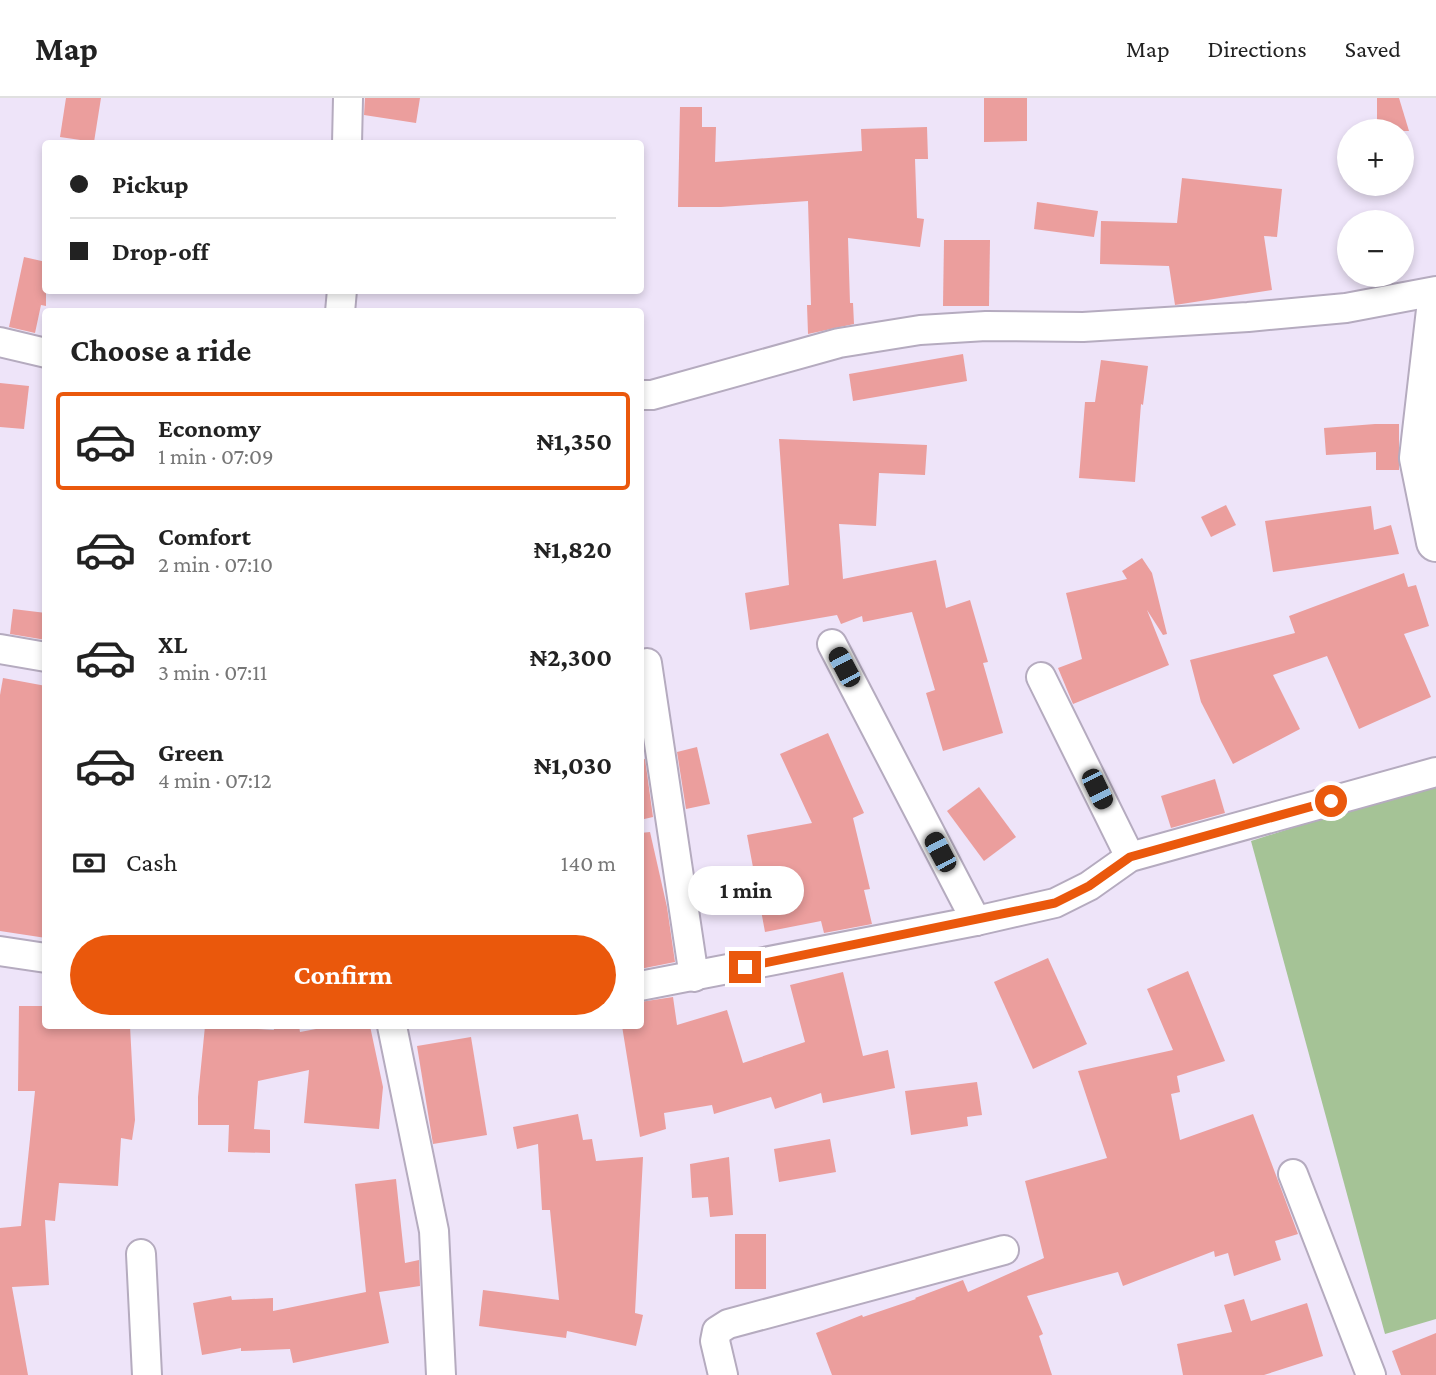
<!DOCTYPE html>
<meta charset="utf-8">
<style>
:root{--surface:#fff;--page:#f2f2f2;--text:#222;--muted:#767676;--line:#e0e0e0;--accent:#ea580c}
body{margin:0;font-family:"Crimson Pro",serif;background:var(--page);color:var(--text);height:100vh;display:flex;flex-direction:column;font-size:26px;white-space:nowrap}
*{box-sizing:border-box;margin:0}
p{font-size:23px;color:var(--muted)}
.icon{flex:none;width:38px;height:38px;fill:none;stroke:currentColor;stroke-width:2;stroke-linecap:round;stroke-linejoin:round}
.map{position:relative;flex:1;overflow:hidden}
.side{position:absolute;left:42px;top:210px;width:602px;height:721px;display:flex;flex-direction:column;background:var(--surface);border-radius:7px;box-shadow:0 4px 10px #0003}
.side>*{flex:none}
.top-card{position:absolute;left:42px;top:42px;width:602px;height:154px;border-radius:7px;box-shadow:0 4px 10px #0003;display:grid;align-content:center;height:154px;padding:0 28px;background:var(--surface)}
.tools{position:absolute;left:1337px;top:21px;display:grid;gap:14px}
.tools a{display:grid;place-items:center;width:77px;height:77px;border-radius:50%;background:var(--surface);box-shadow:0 4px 10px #0003;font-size:35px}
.end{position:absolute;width:32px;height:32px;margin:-16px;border:9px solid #ea580c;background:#fff;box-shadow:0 0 0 4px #fff}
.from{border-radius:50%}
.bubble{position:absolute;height:49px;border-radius:24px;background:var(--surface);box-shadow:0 4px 10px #0003;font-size:23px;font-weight:700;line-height:49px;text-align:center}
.car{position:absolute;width:21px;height:42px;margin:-21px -10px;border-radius:9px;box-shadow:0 0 5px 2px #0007;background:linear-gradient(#222 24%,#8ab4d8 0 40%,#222 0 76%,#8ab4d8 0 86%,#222 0)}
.top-card b{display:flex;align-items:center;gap:24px;height:66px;font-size:26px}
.top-card b+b{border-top:2px solid var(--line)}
.top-card i{width:18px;height:18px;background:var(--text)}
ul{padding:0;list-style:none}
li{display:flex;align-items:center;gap:21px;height:98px;margin:0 14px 10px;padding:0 14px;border:4px solid transparent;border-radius:7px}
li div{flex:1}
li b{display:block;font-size:26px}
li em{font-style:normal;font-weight:700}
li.on{border-color:var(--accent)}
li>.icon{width:63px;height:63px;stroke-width:1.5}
h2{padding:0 28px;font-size:32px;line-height:84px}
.pay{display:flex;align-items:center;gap:18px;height:77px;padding:0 28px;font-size:26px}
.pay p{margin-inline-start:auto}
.cta{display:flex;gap:14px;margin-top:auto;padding:14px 28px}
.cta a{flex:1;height:80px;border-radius:42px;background:var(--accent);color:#fff;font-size:28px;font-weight:700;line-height:80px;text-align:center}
header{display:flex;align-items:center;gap:42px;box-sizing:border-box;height:98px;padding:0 35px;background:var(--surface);border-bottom:2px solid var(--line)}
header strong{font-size:33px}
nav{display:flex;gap:38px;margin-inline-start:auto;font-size:24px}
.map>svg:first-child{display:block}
.green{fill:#a5c396}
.building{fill:#eb9e9d}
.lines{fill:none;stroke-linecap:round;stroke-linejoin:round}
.street-casing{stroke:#b5abbf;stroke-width:32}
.secondary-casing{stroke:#b5abbf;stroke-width:42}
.street{stroke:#fff;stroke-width:28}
.secondary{stroke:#fff;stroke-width:38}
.route{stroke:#ea580c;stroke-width:9}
</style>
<header>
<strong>Map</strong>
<nav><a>Map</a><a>Directions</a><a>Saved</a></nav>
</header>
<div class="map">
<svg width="1436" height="1277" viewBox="0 0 1436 1277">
<rect width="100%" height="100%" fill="#eee4f9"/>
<path class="green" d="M1436 684V1221L1385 1236 1251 743Z"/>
<g class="building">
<path d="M66 0H101L94 44 60 39Z"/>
<path d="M365 0H420L416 25 364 17Z"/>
<path d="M984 0H1027V43L984 44Z"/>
<path d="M1377 0H1399L1409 33H1377Z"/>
<path d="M680 9H702V29H716L715 64 862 53 861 31 927 29 928 61H915L917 120 924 121 920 149 848 140 850 205H853L854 226 808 236 807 207H811L808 103 721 109H678Z"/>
<path d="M1182 80 1282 91 1277 139 1264 138 1272 192 1175 207 1169 168 1100 166 1101 123 1177 125Z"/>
<path d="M1037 104 1098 113 1094 139 1034 131Z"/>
<path d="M944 142H990L989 208H943Z"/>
<path d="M24 159 46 164V208L41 207 35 235 9 229Z"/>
<path d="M963 256 967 283 853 303 849 276Z"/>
<path d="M1101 262 1148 268 1143 307 1141 306 1135 384 1079 380 1085 304H1095Z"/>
<path d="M0 285 29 288 24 331 0 329Z"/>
<path d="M1375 326H1399V372H1376V354L1326 357 1324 330Z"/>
<path d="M779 341 927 347 925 377 879 375 876 428 839 426 843 481 936 462 946 510 970 502 988 564 983 565 1003 635 943 653 926 595 935 592 912 514 863 524 862 518 841 526 837 517 750 532 745 495 789 487Z"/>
<path d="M1226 407 1236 427 1211 439 1201 419Z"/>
<path d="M1371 408 1374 432 1391 427 1399 456 1273 474 1265 423Z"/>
<path d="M1142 460 1152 475 1167 536 1163 537 1147 512 1169 567 1073 606 1058 570 1082 561 1066 495 1127 481 1122 473Z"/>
<path d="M1404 475 1408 489 1416 487 1429 528 1404 536 1431 599 1359 631 1327 558 1273 577 1300 631 1233 666 1201 604 1190 562 1295 535 1289 518Z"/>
<path d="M13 511 46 515V542L10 536Z"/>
<path d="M3 580 46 588V840L0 833V597Z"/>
<path d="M828 635 864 715 853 720 870 791 864 792 872 826 824 835 821 823 765 834 747 737 812 725 780 656Z"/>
<path d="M697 649 710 706 686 711 677 654Z"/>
<path d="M645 661 653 719 640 722V662Z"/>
<path d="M1215 681 1225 715 1171 730 1161 698Z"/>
<path d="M979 689 1016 739 984 763 947 713Z"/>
<path d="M650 734 667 809 675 864 640 871V735Z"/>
<path d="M1048 860 1087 946 1033 971 994 884Z"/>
<path d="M1188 873 1225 963 1177 978 1180 994 1171 996 1180 1042 1253 1016 1298 1136 1275 1143 1281 1162 1234 1178 1228 1155 1215 1159 1214 1153 1123 1188 1118 1174 1027 1198 1043 1236 1039 1238 1052 1277H832L816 1235 862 1217 863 1219 916 1201 915 1200 963 1182 968 1194 1044 1160 1025 1083 1107 1060 1078 973 1173 952 1147 891Z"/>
<path d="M843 874 863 958 888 952 895 990 823 1005 821 995 775 1011 771 999 714 1016 712 1007 664 1015 666 1031 640 1039 622 928H640V904L673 899 677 927 727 912 743 965 805 944 790 887Z"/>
<path d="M19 908H46V928H130L135 1022 132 1042 121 1040 118 1088 59 1085 55 1123 45 1122 49 1187 12 1189 28 1277H0V1130L21 1128 35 993H18Z"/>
<path d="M205 928 274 932 273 928H299L300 934 332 928H370L383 989 379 1031 304 1025 309 972 258 983 254 1031 270 1032V1055L228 1054 229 1027H198V999Z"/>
<path d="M471 939 487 1037 433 1046 417 948Z"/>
<path d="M977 984 982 1017 967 1019 968 1028 911 1037 905 993Z"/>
<path d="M578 1016 583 1042 592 1041 596 1063 643 1059 635 1215 643 1217 636 1248 567 1233 566 1240 479 1228 483 1192 559 1202 550 1112H542L538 1046 517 1051 513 1029Z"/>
<path d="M830 1041 836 1074 779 1084 774 1051Z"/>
<path d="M729 1059 733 1117 710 1119 708 1099 692 1100 690 1066Z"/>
<path d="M396 1081 405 1165 419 1162 420 1188 379 1194 389 1245 293 1265 290 1251 241 1253V1250L202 1257 193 1205 231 1198 232 1202 273 1200V1213L366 1194 355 1086Z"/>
<rect x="735" y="1136" width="31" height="55"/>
<path d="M1244 1201 1251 1223 1307 1205 1323 1258 1264 1277H1183L1177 1246 1232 1234 1224 1207Z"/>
<path d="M1436 1235V1277H1401L1392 1253Z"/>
</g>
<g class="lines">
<g class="street-casing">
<g id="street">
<path d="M347 46 348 0"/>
<path d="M340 214 342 192"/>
<path d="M0 244 46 255"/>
<path d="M640 297H652L839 245 920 232 986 228 1083 229 1248 219 1346 210 1436 193"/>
<path d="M832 546 976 823"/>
<path d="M0 551 46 559"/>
<path d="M647 565 694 879"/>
<path d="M1041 579 1130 759"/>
<path d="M0 853 46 860"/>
<path d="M640 888 976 823 1055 805 1089 788 1130 759 1436 674"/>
<path d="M392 928 434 1133 441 1277"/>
<path d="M1293 1076 1371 1277"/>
<path d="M141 1156 147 1277"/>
<path d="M723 1277 715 1243 717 1233 728 1226 1004 1152"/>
</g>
</g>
<g class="secondary-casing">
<path id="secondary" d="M1436 212 1419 360 1436 444"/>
</g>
<use href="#street" class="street"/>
<use href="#secondary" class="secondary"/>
</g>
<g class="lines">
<path class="route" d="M745 869 1055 805 1089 788 1130 759 1331 703"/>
</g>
</svg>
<div class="tools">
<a>+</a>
<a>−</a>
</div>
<i class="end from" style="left:1331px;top:703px"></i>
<i class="end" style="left:745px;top:869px"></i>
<div class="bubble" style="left:688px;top:768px;width:116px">1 min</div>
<i class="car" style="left:844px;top:569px;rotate:332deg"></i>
<i class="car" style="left:1097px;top:691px;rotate:154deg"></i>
<i class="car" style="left:940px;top:754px;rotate:332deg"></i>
<div class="top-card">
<b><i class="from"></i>Pickup</b>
<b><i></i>Drop-off</b>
</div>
<section class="side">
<h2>Choose a ride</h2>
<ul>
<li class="on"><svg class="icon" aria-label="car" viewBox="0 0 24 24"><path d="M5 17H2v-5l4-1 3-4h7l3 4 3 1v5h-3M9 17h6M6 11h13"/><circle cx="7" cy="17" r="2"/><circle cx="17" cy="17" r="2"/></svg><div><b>Economy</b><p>1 min · 07:09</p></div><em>₦1,350</em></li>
<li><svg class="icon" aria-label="car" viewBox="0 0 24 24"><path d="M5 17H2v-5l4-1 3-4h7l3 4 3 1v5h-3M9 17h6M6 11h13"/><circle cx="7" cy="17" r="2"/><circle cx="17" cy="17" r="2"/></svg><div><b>Comfort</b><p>2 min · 07:10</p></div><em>₦1,820</em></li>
<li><svg class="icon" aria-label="car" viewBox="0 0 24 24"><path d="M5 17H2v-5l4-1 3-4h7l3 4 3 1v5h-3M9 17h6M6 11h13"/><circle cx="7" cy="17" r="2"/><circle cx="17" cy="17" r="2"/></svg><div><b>XL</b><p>3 min · 07:11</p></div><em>₦2,300</em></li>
<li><svg class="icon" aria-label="car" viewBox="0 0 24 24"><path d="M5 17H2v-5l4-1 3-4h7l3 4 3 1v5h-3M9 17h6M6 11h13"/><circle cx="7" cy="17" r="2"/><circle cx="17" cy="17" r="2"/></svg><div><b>Green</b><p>4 min · 07:12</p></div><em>₦1,030</em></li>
</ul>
<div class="pay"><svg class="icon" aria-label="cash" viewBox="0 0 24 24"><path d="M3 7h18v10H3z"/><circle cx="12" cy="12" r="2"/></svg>Cash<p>140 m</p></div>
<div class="cta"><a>Confirm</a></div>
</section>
</div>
